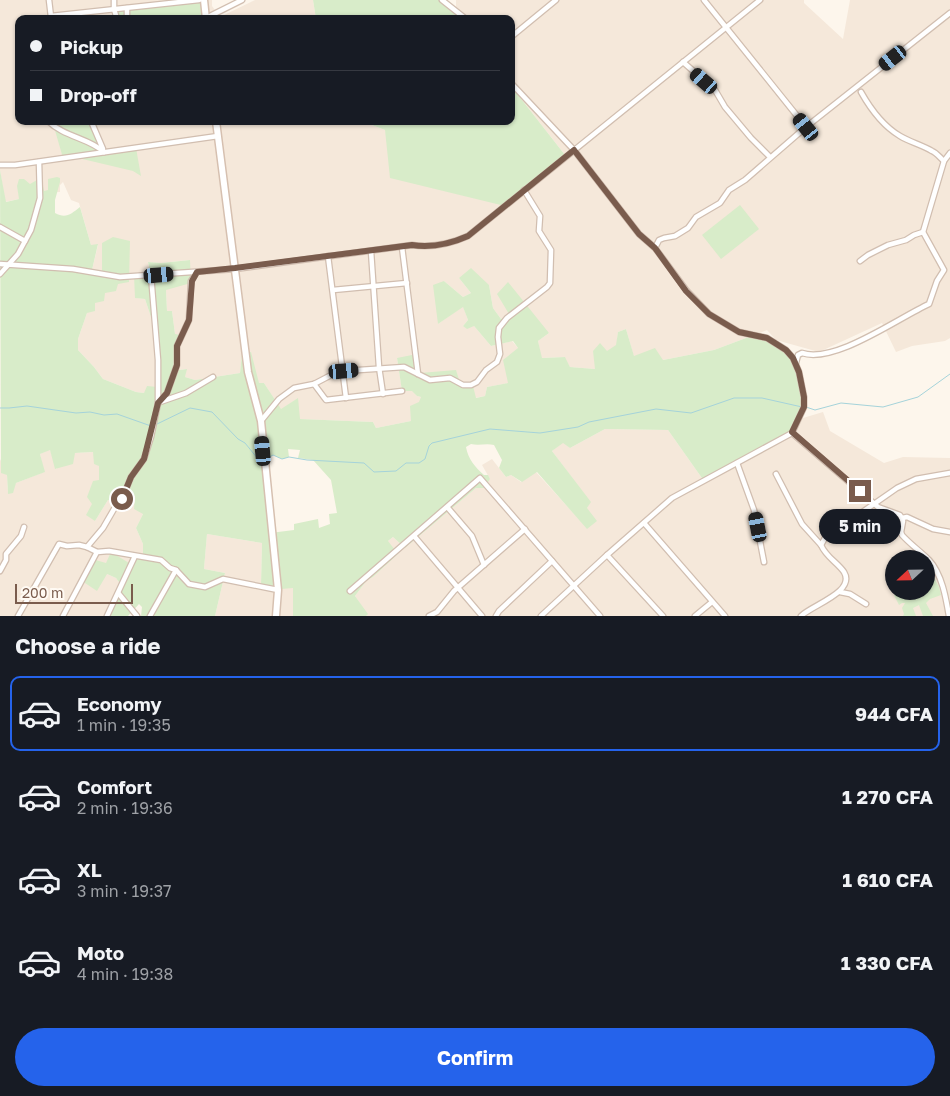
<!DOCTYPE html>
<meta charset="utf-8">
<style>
:root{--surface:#171b24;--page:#20242c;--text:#f1f3f6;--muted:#9ea1a6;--line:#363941;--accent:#2563eb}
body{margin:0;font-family:"Golos Text",sans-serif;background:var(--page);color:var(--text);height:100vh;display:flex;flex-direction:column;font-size:19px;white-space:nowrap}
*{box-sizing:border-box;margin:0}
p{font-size:16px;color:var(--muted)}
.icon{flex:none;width:28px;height:28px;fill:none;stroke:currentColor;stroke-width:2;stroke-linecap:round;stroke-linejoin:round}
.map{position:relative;height:616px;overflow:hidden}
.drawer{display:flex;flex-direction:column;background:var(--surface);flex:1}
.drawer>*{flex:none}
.banner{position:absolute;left:15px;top:15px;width:500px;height:110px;border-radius:10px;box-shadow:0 1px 4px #0004;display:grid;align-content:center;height:110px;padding:0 15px;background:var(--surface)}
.needle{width:32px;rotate:248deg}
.controls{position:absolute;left:885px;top:550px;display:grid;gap:10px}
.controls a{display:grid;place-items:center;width:50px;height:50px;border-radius:50%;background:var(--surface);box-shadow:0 1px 4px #0004;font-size:25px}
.scale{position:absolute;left:15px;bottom:12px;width:118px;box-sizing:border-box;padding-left:5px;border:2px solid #7a5c4d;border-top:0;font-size:14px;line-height:18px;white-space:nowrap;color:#7a5c4d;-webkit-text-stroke:4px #fffaf3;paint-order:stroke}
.end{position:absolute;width:22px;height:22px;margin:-11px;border:6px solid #7a5c4d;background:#fff;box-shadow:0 0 0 2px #fff}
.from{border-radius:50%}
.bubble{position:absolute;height:35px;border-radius:18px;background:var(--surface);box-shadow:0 1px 4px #0004;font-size:16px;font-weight:700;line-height:35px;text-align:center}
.car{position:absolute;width:15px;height:30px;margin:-15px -8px;border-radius:6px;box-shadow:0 0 4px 1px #0007;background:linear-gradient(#222 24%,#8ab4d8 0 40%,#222 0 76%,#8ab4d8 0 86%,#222 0)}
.banner b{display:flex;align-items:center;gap:18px;height:48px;font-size:19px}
.banner b+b{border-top:1px solid var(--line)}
.banner i{width:12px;height:12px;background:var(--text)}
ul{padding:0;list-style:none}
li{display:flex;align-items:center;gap:15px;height:75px;margin:0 10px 8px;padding:0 5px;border:2px solid transparent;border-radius:10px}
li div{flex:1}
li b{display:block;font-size:19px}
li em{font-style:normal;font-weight:700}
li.on{border-color:var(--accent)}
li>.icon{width:45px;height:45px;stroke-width:1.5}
h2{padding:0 15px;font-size:22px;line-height:60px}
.cta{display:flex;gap:10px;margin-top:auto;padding:10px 15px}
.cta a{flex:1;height:58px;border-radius:30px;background:var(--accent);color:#fff;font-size:20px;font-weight:700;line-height:58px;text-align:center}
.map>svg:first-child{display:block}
.residential{fill:#f5e8da;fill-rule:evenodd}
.green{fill:#d8ecc9;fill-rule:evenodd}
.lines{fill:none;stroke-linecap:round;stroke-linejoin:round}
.stream{stroke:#a5d3da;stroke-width:1}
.minor-casing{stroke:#d1beb0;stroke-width:7}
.secondary-casing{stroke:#d6c0b0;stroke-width:9}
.minor{stroke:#fff;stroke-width:4.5}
.secondary{stroke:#fff;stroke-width:6}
.route{stroke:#7a5c4d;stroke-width:6}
</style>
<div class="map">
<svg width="950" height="616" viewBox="0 0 950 616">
<rect width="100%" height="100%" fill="#fdf6ec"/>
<g class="residential">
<path d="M0 0H212V6L220 17 255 0H313L316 19H19V121H372V125L385 130 565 155 511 86V19H460L456 14V0H804V3L843 39 850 0H950V338L945 341 912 346 896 352 882 323 819 352 776 340 767 330 714 350 663 360 634 357 626 329 618 332 617 345 595 369 570 367 564 357 541 358 538 341 549 333 509 314 501 319 493 308 489 285 459 278 471 293 463 297 444 281 438 324 463 306 468 320 463 326H474L491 346 512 341 518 348 509 383 487 387 485 396 475 398 458 384 420 373 397 358 402 390H412L417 396 421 397 420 402 411 421 376 428 373 422 299 419 297 399 281 410 264 383 259 384 242 353 240 373 195 380 185 377 186 369 179 370 174 349 175 334 172 311H167L166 290 189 260 161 263 148 262 151 276 136 298 145 299 154 326 158 387 144 393 136 392 103 379 94 367 78 350V339L87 313 95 303 102 272 92 270 98 245H91L79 203 71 200 63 182 60 185V192L41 193 19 185V199L5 202 0 170Z"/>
<path d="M823 412 830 431 884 463 903 457 950 458V616H366L367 614 355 596 367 580 373 577 398 554 387 542 393 537 405 548 476 488 490 479 482 465 492 459 506 477 511 475 521 482 536 472 587 528V508L590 502 552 451 563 442 570 448 605 429 668 430 704 481 797 423 803 418ZM894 559H926V591H894Z"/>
<path d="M50 449 56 469 75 453 93 452 99 466V481L92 504 95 521 108 500 126 496H135L143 514 136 528 143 544V557L107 574 116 578 121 585 106 616H0V459L7 475 8 494 16 483 44 472 40 454Z"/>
<path d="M207 534 262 543 261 583 293 588V616H215L225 573 204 569Z"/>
</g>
<g class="green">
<path d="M204 0 206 19H117L114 9Z"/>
<path d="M313 0H442L456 10V14L460 19H316Z"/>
<path d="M511 86 565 155 509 207 390 178 385 130 372 125V121H511Z"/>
<path d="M48 121H98L96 133 105 152 136 148 141 176 133 171 74 157 63 158 54 127Z"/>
<path d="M0 170 6 202 19 199 17 186 19 179H24L30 184 37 180 43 186 44 191 48 190V179L57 177 60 178V182L55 200V213C66 219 71 214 80 207L91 245 98 244 92 270 102 272V243L113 237 130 241 129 282 118 284 116 291 105 293 104 301 95 303V311L87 313 78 339V350L94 367 103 379 136 392 144 393 147 386 157 387 154 326 145 299 135 298 134 275 151 276 148 262 161 263 190 260 191 283 166 290 167 311H172L175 334 180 335 174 349 179 370 187 369 185 377 195 380 240 373 242 353 251 352 259 383H264L281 409 298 398 300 419 373 422 376 428 411 421 410 406 419 402 421 397 417 396 412 391H402L397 358 417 354 420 373 456 370 460 383 472 382 476 398 485 396 487 387 508 383 503 360 518 348 513 341 491 346 474 326 467 329 463 326 468 320 463 307 438 324 433 285 444 281 463 297 471 293 459 278 471 268 489 285 493 308 501 319 509 314 497 294 508 282 549 333 538 341 542 358 565 357 570 367 595 369 593 351 600 343 607 351 616 345 618 332 626 329 634 356 655 348 663 360 714 350 754 335 767 338 786 350 796 363 804 407 792 433 704 481 668 430 605 429 570 448 563 443 552 451 591 502 587 508 597 521 587 529 537 472 522 482 511 475 506 477 499 468 502 460 494 445C486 443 479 446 471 444L466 447C468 459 475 467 484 475H488L490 479 484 488H476L405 548 393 537 388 541 398 554 373 577 367 580 355 596 368 614 366 616H293V588L281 589 261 584 262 543 207 534 204 569 225 573 215 616H141L142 607 139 604 128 616H106L121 585 116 578 107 574 97 591 82 581 92 559 106 563 111 552 129 563 143 557V544L136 528 143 514 134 509 135 496H126L122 503 108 500 95 521 86 515 92 504 87 497 93 481 99 480V466L94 464 93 452 75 453 73 464 55 469 50 450 40 454 45 472 16 483 13 493 8 494 7 475 1 473ZM288 449 300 450 298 458 313 460 331 480 337 513 329 514 330 524 319 528 318 519 294 524V530L270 533 267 459 273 455 282 459 289 457Z"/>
<path d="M740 205 759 229 721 259 702 235Z"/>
<path d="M926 562 939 587 941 595 930 599 926 603 933 616H923L919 605 913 608 916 616H903L904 614 902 608 905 603H902L899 605 894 595 898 591H926Z"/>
</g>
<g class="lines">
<g class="stream">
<path d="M806 407 815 410 841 403 883 407 918 397 950 374"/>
<path d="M0 408H9L27 406 76 413 90 412 104 415 117 414 151 426"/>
<path d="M155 425 190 408 212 412 238 439 245 443 258 459 262 460"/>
<path d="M268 458 273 455 282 459 289 457 307 460 364 463 374 472 396 471 406 463H419L425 459 429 446 432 443 490 429 540 433 578 427 589 422 656 409 691 413 734 398H762L802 407"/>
</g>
<g class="minor-casing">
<g id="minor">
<path d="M49 0 51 17"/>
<path d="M114 0V9L117 19"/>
<path d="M442 0 466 19"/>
<path d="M704 0 806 127"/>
<path d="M127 8V19"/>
<path d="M51 16 199 0"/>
<path d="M206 18 242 0"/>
<path d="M511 37 556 0"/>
<path d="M683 62 715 90 725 107 751 138 770 157"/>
<path d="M511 83 574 150 639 234 655 248 687 291 709 314 739 332 767 338 786 350 793 358 799 372 804 397V407L792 433"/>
<path d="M861 92C870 108 883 126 900 136 910 142 922 145 932 151 937 153 940 158 944 161"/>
<path d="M48 121C64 137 89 138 104 152"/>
<path d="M91 121 103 149"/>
<path d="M0 165H15L218 136"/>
<path d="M0 227 25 241"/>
<path d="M402 247 418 374"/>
<path d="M655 248 659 240 664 238 675 236 688 228 696 217 720 203 729 190 745 180 806 127 950 13"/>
<path d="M371 251 379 367 383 394"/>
<path d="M328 256 346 398"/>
<path d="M860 261 868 255 888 245 906 240 914 235 923 232"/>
<path d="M0 264 73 269 120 277 235 269 412 245C431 248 450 244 468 236L760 0"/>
<path d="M0 274 18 254 31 230 40 198 39 162"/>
<path d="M333 290 407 283"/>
<path d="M796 363 798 355 802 353C835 364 898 318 929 304L937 281 944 270 923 232 944 161 950 153"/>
<path d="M314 384 326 400 402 391"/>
<path d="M160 402 186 393 213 377"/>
<path d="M158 403 167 393 177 365V346L189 320 191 281 197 272"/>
<path d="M261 421 279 399 294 388 314 384 335 373 344 371 404 367 430 380 450 378 463 385H471L477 382 486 370 497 362 500 354 498 337 499 328 507 318 547 287 550 283 551 250 539 231 540 216 524 190"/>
<path d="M737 463 754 510 764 562"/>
<path d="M776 474 802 524 821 545"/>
<path d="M448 508 472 536 484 565"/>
<path d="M902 518 907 517 933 529 950 532"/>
<path d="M644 523 725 616"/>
<path d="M414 536 482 616"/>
<path d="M87 547 103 528 114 509 122 499 131 477 144 459 151 437 158 403V360L151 275"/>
<path d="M607 555 663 616"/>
<path d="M0 571 6 560V554L21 536 24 527"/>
<path d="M350 591 480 478 600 616"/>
<path d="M840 592 850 594 866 604"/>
<path d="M119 594 137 616"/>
<path d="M18 616 59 544 67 546 79 545 87 547 97 552 109 551 161 560 170 568 176 570 189 584 205 587 223 579 278 590"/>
<path d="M63 616 97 552"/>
<path d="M107 616 135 556"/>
<path d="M150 616 176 570"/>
<path d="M429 616 437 612 454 591 525 529"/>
<path d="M496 616 499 611 552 561"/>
<path d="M541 616 607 555 672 498 792 433 878 507 900 515 903 521 901 532 902 535C910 544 920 551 929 560 942 574 946 598 949 616"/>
<path d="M695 616 712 602"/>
<path d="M801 616C812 605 856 592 844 572 837 562 826 557 821 545L825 538 897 488 916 479 950 473"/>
</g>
</g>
<g class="secondary-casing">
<g id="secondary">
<path d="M204 0 206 19"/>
<path d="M216 121 248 372 261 421 278 590 276 616"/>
</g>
</g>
<use href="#minor" class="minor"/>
<use href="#secondary" class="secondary"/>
</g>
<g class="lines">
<path class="route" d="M122 499 131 477 144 459 158 403 167 393 177 365V346L189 320 192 281 197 272 235 268 412 245C431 248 450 244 468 236L574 150 639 234 655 248 686 291 709 314 739 332 767 338 786 350 793 358 799 372 804 397V407L792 432 860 491"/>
</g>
</svg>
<div class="controls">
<a><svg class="needle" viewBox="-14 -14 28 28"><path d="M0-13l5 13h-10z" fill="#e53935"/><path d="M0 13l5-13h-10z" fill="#9ea1a6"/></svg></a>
</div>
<div class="scale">200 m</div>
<i class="end from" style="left:122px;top:499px"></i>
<i class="end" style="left:860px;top:491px"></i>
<div class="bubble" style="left:819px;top:509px;width:82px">5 min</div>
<i class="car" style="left:893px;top:58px;rotate:232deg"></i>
<i class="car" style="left:704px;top:81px;rotate:311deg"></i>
<i class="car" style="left:806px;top:127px;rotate:321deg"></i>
<i class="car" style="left:159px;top:275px;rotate:85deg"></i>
<i class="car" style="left:344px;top:371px;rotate:85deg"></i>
<i class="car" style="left:263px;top:451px;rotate:355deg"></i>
<i class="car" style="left:758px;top:527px;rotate:349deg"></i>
<div class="banner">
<b><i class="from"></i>Pickup</b>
<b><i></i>Drop-off</b>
</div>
</div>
<section class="drawer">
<h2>Choose a ride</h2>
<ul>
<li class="on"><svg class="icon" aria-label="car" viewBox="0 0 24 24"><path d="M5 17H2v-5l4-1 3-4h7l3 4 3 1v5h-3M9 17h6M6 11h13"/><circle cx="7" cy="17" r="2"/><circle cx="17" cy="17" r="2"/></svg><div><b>Economy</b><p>1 min · 19:35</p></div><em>944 CFA</em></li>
<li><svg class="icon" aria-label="car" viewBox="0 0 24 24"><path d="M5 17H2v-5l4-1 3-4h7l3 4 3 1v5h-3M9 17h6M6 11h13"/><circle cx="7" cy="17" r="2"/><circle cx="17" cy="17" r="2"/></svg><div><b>Comfort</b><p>2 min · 19:36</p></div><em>1 270 CFA</em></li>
<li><svg class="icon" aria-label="car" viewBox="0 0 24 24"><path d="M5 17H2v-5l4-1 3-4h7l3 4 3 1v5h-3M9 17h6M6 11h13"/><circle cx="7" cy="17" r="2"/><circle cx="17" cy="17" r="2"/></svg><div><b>XL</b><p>3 min · 19:37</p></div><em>1 610 CFA</em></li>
<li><svg class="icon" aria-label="car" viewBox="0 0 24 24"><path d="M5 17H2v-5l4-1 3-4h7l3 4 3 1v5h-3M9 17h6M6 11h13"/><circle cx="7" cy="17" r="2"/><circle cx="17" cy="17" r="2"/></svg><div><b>Moto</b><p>4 min · 19:38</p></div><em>1 330 CFA</em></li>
</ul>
<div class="cta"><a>Confirm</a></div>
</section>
